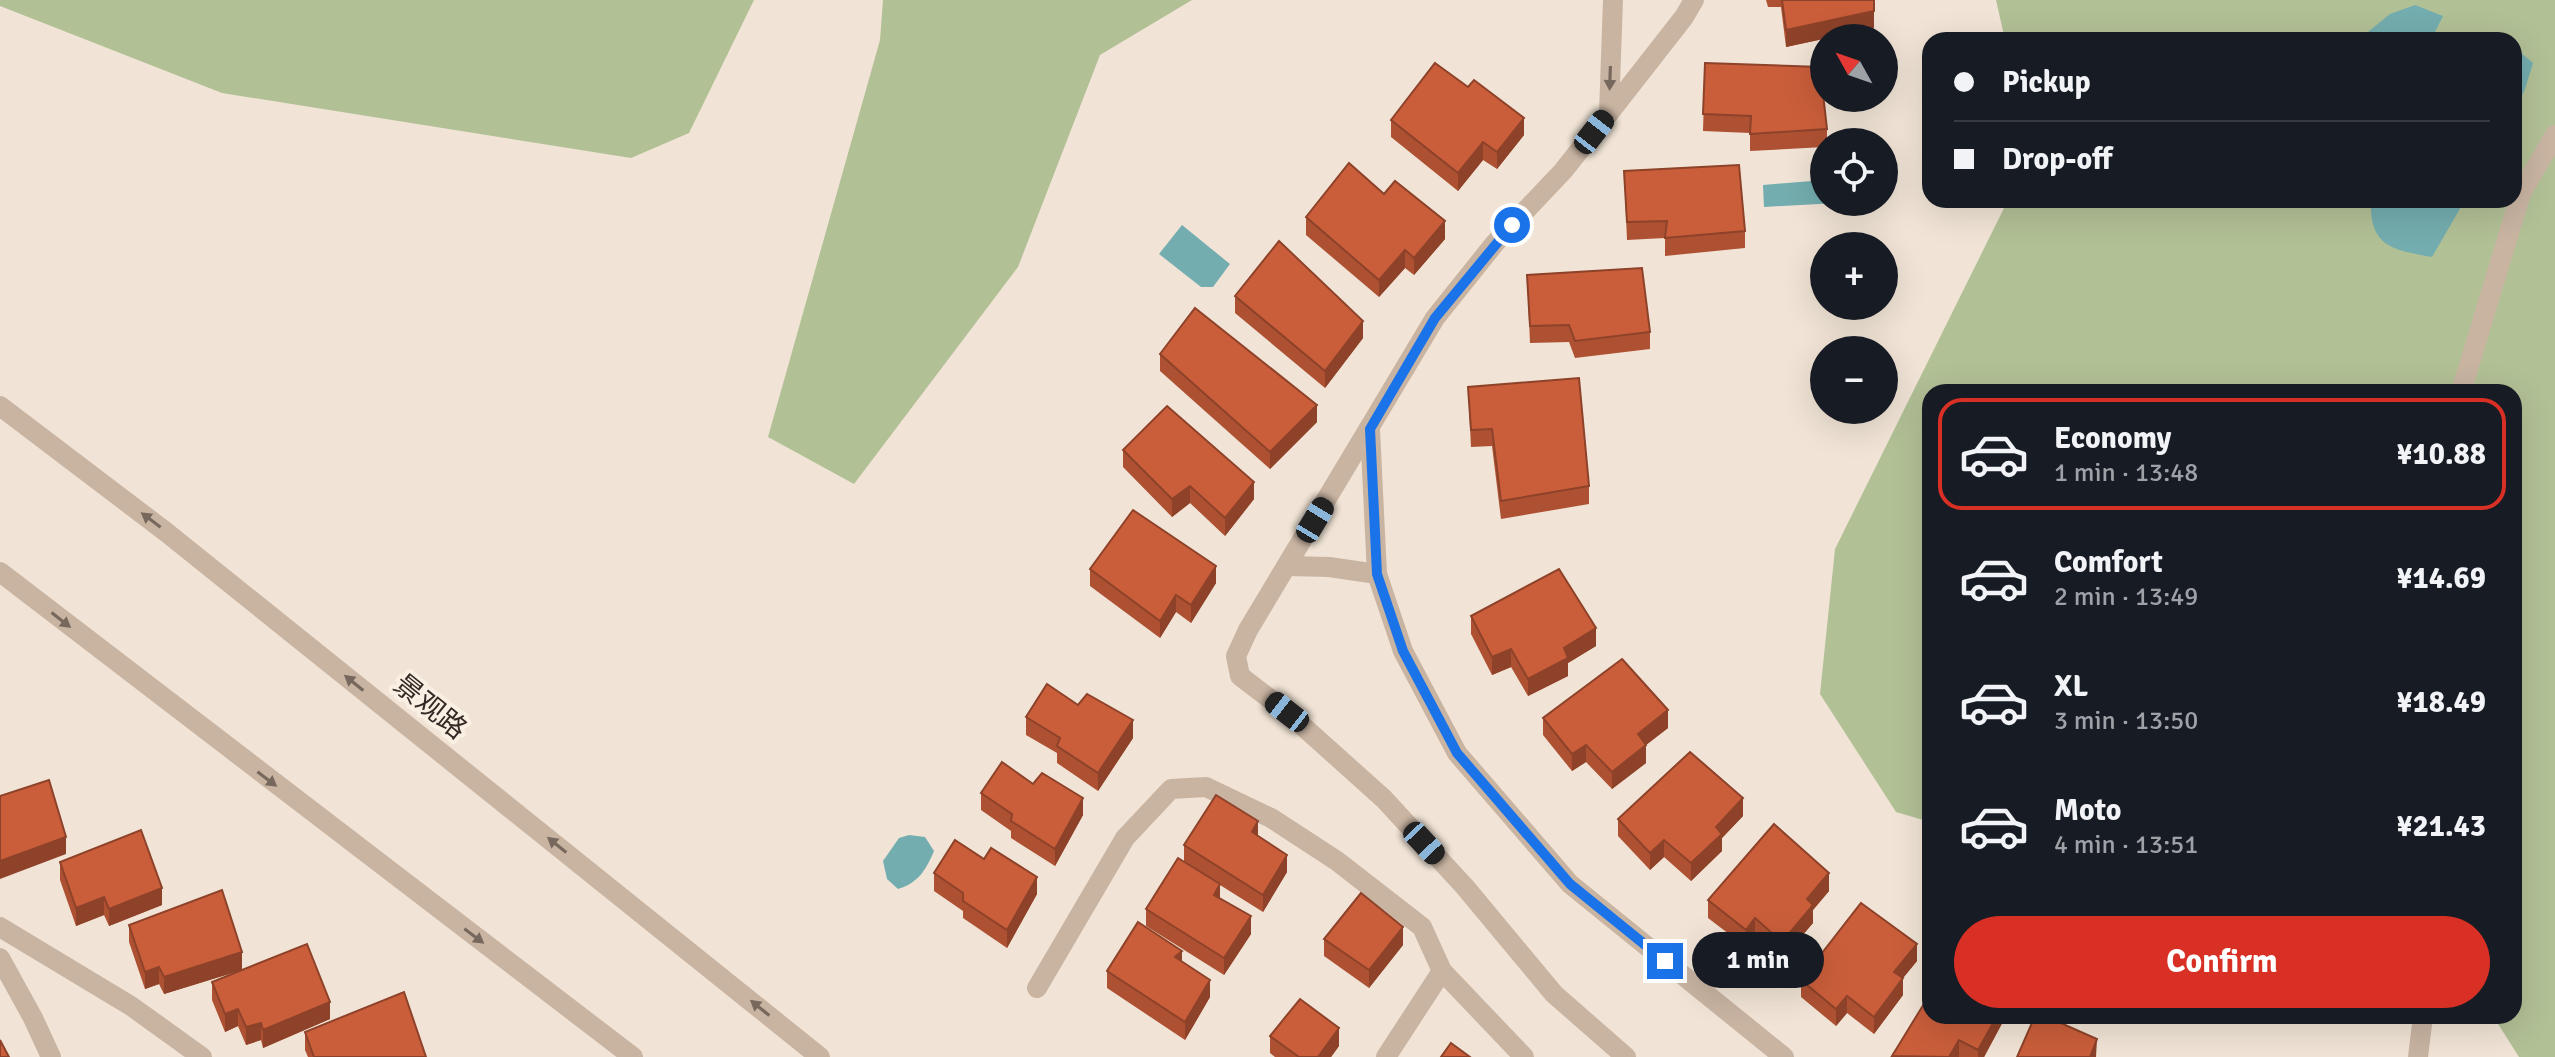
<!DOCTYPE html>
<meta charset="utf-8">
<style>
:root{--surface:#171b24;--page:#20242c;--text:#f1f3f6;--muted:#9ea1a6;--line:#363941;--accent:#d93025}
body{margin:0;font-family:Signika,"Noto Sans SC",sans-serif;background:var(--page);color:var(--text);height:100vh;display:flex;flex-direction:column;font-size:30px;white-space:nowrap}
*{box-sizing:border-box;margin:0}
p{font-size:26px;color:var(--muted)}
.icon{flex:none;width:44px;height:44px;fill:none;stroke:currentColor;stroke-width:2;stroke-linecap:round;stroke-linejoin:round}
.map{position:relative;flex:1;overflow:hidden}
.panel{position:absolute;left:1922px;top:384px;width:600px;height:640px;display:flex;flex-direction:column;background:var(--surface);border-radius:24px;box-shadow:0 8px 32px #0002}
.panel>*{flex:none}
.guide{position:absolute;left:1922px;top:32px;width:600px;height:176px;border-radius:24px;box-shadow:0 8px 32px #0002;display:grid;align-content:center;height:176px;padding:0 32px;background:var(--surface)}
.needle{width:52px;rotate:310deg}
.controls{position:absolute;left:1810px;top:24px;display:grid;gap:16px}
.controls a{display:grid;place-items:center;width:88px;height:88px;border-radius:50%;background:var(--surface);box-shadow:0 8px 32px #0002;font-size:40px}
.end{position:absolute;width:36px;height:36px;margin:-18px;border:10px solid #1a73e8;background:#fff;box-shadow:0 0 0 4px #fff}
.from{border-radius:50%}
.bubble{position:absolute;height:56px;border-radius:28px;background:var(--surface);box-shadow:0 8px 32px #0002;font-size:26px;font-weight:700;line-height:56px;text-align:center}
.car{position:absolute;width:24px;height:48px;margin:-24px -12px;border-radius:10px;box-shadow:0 0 6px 2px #0007;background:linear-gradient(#222 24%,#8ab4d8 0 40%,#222 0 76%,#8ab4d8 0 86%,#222 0)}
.guide b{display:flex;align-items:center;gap:28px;height:76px;font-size:30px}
.guide b+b{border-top:2px solid var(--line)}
.guide i{width:20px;height:20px;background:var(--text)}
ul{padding:14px 0 0;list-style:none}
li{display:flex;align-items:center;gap:24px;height:112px;margin:0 16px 12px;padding:0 16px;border:4px solid transparent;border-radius:24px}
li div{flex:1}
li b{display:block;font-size:30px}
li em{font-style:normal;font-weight:700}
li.active{border-color:var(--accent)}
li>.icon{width:72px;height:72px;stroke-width:1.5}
.button{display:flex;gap:16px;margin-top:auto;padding:16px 32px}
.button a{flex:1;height:92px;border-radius:48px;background:var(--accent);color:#fff;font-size:32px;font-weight:700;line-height:92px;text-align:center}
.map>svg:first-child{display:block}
.green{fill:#b2c096}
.water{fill:#74adaf}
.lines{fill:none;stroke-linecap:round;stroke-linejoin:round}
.minor{stroke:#c9b4a2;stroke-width:20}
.wall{fill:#ae5133}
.shaded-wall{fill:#8d4229}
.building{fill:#ca5e3b;stroke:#8d4229;stroke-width:2}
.oneway{fill:#77685d}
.route{stroke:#1a73e8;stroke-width:10}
.labels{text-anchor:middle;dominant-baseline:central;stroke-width:8;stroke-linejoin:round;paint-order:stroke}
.street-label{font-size:28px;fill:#342925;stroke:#f9efe2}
</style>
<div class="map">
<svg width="2555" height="1057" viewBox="0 0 2555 1057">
<rect width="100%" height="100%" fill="#f1e4d6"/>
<g class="green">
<path d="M0 0H754L689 133 631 158 222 93 0 6Z"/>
<path d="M883 0H1192L1100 55 1018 267 854 484 768 437 880 40Z"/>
<path d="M1996 0H2555V1057H2519L2493 1016H2514V392H1930V822L1896 812 1820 694 1835 549 2008 200H2514V40H2005Z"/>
</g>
<g class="water">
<path d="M2415 5 2443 16 2435 32 2443 40H2362L2363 36 2390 14Z"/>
<path d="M2514 47 2533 63 2525 89 2514 112Z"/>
<path d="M1824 180V202L1837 203 1764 207 1763 185Z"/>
<path d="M2371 200H2465L2432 257C2391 250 2369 246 2371 200Z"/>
<path d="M1182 225 1230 264 1213 287H1201L1159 254Z"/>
<path d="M909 835 925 837 934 851C926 870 918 883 898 889L887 879 883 861 899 838Z"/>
</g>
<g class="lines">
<g class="minor">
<path d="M1613 0 1609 113 1684 17 1694 0"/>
<path d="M1609 113 1563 171 1495 243 1435 318 1248 630 1236 656 1240 676 1287 712 1384 799 1465 887 1554 994 1626 1057"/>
<path d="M2461 392 2521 193 2555 135"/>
<path d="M0 406 166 532 820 1057"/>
<path d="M1370 429 1377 574 1403 651 1457 753 1570 884 1784 1057"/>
<path d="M1288 566 1329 567 1377 574"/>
<path d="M0 572 633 1057"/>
<path d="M0 927 131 1006 202 1057"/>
<path d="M0 958 33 1018 51 1057"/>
<path d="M1037 988 1125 838 1171 789 1206 787 1271 818 1337 861 1422 927 1442 971 1524 1057"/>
<path d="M1386 1057 1442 971"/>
<path d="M2418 1057 2423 1016"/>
</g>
</g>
<g class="wall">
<path d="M1766 0H1874V28L1786 47 1781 7H1768Z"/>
<path d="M1705 63 1827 129V142H1824V147L1750 151V133L1703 131Z"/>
<path d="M1468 87 1524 135 1497 169 1483 160 1458 191 1391 137V120Z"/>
<path d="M1624 171 1745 231V248L1665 256V238L1627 240Z"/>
<path d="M1384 194 1445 239 1414 275 1405 268 1379 297 1306 235V217Z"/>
<path d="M1527 275 1650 332V349L1575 358 1569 342 1530 343Z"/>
<path d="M1235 296 1363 338 1325 388 1235 313Z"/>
<path d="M1160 354 1317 422 1270 469 1160 371Z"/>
<path d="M1468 387 1589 486V504L1501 519 1492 446 1471 447Z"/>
<path d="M1123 450 1254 499 1225 536 1190 503 1172 517 1123 467Z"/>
<path d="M1090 569 1216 583 1191 623 1176 612 1160 638 1090 586Z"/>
<path d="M1471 616 1596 646 1568 663V676L1528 696 1511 667 1492 675 1471 634Z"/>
<path d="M1078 705 1133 738 1098 791 1057 763V753L1026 735V717Z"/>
<path d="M1543 718 1668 728 1646 745V763L1612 789 1586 762 1572 771 1543 735Z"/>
<path d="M1033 784 1083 815 1055 866 1011 838V831L981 810V793Z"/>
<path d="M1743 816 1722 838V851L1691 881 1664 857 1650 870 1618 836V819Z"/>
<path d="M1184 845 1287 872 1263 912 1220 885V899L1251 934 1224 975 1146 926V909L1184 862Z"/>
<path d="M984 859 1037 894 1007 948 963 918V911L934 891V873Z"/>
<path d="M60 862 162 905 109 926 104 915 76 926 60 880Z"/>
<path d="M1829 891 1813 910V923L1782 959 1755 936 1746 947 1708 918V900Z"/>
<path d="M129 925 242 970 164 994 159 984 145 989 129 942Z"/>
<path d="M1324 939 1403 945 1369 988 1324 956Z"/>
<path d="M1917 961 1903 978V995L1874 1034 1847 1013 1836 1026 1801 997V980Z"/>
<path d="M1182 962 1210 997 1185 1040 1107 988V971Z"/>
<path d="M212 982 330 1019 263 1048 261 1040 246 1045 238 1026 225 1032 212 1000Z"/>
<path d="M2006 1016 1984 1057H1892V1056Z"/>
<path d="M305 1032 426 1057H308L305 1050Z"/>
<path d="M1270 1036 1339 1046 1331 1057H1275L1270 1053Z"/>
</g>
<g class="shaded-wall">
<path d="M1874 11V28L1786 47V30Z"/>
<path d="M1524 118V135L1497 169V152Z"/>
<path d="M1483 142V160L1458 191V173Z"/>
<path d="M1445 221V239L1414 275V258Z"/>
<path d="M1405 250V268L1379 297V280Z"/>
<path d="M1363 321V338L1325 388V371Z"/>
<path d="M1317 405V422L1270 469V452Z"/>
<path d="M1254 482V499L1225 536V518Z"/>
<path d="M1190 486V503L1172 517V499Z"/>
<path d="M1216 566V583L1191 623V605Z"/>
<path d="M1176 595V612L1160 638V621Z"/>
<path d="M1596 628V646L1568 663V676L1528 696V679L1564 648Z"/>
<path d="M1511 649V667L1492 675V657Z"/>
<path d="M1668 710V728L1646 745V763L1612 789V772L1638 734Z"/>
<path d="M1133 720V738L1098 791V773Z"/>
<path d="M1586 745V762L1572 771V754Z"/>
<path d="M1083 798V815L1055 866V849Z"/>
<path d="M1743 798V816L1722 838V851L1691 881V863L1716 827Z"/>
<path d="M1258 821V838L1252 832Z"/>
<path d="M66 837V854L0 879V861Z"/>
<path d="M1664 840V857L1650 870V853Z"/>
<path d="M1287 855V872L1263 912V895Z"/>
<path d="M1829 873V891L1813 910V923L1782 959V942L1807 899Z"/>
<path d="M1037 877V894L1007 948V930Z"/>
<path d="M1220 884V901L1214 895Z"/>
<path d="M162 888V905L109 926V909Z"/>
<path d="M104 897V915L76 926V908Z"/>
<path d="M1251 916V934L1224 975V958Z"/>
<path d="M1755 918V936L1746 947V930Z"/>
<path d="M1403 927V945L1369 988V970Z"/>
<path d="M1917 944V961L1903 978V995L1874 1034V1017L1894 972Z"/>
<path d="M1182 951V968L1175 957Z"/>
<path d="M242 952V970L164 994V977Z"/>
<path d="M159 967V984L145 989V972Z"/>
<path d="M1210 980V997L1185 1040V1022Z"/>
<path d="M1847 996V1013L1836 1026V1009Z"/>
<path d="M330 1002V1019L263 1048V1030Z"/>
<path d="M238 1009V1026L225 1032V1014Z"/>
<path d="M1997 1016H2006L1984 1057H1978V1050Z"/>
<path d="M261 1023V1040L246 1045V1027Z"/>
<path d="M1339 1028V1046L1331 1057H1318Z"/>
<path d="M2097 1039 2096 1057H2090Z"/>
<path d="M1959 1040V1057H1949Z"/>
</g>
<g class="building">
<path d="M1782 0H1874V11L1786 30Z"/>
<path d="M1435 63 1468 87 1474 80 1524 118 1497 152 1483 142 1458 173 1391 120Z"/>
<path d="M1705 63 1820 67 1827 129 1750 134 1751 116 1703 114Z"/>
<path d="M1349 163 1384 194 1395 181 1445 221 1414 258 1405 250 1379 280 1306 217Z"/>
<path d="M1739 165 1745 231 1665 238 1667 221 1627 222 1624 171Z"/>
<path d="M1279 241 1363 321 1325 371 1235 296Z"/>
<path d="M1642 268 1650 332 1575 341 1569 325 1530 326 1527 275Z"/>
<path d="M1195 308 1317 405 1270 452 1160 354Z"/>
<path d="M1579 378 1589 486 1501 501 1492 429 1471 430 1468 387Z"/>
<path d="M1167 406 1254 482 1225 518 1190 486 1172 499 1123 450Z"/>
<path d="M1133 510 1216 566 1191 605 1176 595 1160 621 1090 569Z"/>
<path d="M1559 569 1596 628 1564 648 1568 658 1528 679 1511 649 1492 657 1471 616Z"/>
<path d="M1622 659 1668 710 1638 734 1646 745 1612 772 1586 745 1572 754 1543 718Z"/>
<path d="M1047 684 1078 705 1087 694 1133 720 1098 773 1057 746 1060 738 1026 717Z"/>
<path d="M1690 752 1743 798 1716 827 1722 834 1691 863 1664 840 1650 853 1618 819Z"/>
<path d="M1002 762 1033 784 1042 773 1083 798 1055 849 1011 821 1012 814 981 793Z"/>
<path d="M49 780 66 837 0 861V796Z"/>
<path d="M1216 795 1258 821 1252 832 1287 855 1263 895 1184 845Z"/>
<path d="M1774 824 1829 873 1807 899 1813 905 1782 942 1755 918 1746 930 1708 900Z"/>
<path d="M141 830 162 888 109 909 104 897 76 908 60 862Z"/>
<path d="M955 840 984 859 991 848 1037 877 1007 930 963 901V893L934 873Z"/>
<path d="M1178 858 1220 884 1214 895 1251 916 1224 958 1146 909Z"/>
<path d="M222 890 242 952 164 977 159 967 145 972 129 925Z"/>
<path d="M1361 893 1403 927 1369 970 1324 939Z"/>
<path d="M1861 903 1917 944 1894 972 1903 978 1874 1017 1847 996 1836 1009 1801 980Z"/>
<path d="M1138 922 1182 951 1175 957 1210 980 1185 1022 1107 971Z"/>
<path d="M307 944 330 1002 263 1030 261 1023 246 1027 238 1009 225 1014 212 982Z"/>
<path d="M404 992 426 1057H314L305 1032Z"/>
<path d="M1930 994V1016H1997L1978 1050 1959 1040 1949 1057 1892 1056Z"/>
<path d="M1300 999 1339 1028 1318 1057H1299L1270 1036Z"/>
<path d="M2035 1016H2045L2097 1039 2090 1057H2017Z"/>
<path d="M0 1040 9 1057H0Z"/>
<path d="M1451 1043 1470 1057H1441Z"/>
</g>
<defs><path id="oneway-solid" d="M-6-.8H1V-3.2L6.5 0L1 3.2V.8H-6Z" transform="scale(2)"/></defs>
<g class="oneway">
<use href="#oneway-solid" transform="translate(1610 78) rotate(92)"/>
<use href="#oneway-solid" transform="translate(151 520) rotate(-143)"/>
<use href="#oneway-solid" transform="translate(61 620) rotate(38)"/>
<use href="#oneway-solid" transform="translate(354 683) rotate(-141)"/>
<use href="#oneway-solid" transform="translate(267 779) rotate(37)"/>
<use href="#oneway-solid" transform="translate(557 845) rotate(-141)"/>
<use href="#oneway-solid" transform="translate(474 936) rotate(37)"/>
<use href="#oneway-solid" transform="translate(760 1008) rotate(-141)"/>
</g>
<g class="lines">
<path class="route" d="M1512 225 1435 318 1370 429 1377 574 1403 651 1457 753 1570 884 1665 961"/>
</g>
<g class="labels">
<g class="street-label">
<text transform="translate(430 707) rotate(39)">景观路</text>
</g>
</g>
</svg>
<div class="controls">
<a><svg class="needle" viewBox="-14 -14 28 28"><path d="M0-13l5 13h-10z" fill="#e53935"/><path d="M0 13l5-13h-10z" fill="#9ea1a6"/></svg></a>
<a><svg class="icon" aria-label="locate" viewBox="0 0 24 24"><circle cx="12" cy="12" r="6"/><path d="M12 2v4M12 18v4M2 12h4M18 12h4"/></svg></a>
<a>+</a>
<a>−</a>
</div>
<i class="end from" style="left:1512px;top:225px"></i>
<i class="end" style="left:1665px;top:961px"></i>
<div class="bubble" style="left:1692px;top:932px;width:132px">1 min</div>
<i class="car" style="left:1594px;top:132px;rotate:38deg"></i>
<i class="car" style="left:1315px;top:520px;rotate:31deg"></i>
<i class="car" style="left:1287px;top:712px;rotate:308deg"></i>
<i class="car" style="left:1424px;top:843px;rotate:137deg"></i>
<div class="guide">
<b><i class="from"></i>Pickup</b>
<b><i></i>Drop-off</b>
</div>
<section class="panel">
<ul>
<li class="active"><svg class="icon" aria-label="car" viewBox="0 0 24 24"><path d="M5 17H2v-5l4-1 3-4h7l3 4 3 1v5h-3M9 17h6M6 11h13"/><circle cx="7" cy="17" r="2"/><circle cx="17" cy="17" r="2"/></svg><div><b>Economy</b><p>1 min · 13:48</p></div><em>¥10.88</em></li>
<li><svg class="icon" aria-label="car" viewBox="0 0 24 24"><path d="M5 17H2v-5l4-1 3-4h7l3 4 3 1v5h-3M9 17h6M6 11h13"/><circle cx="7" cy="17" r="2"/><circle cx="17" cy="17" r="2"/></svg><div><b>Comfort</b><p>2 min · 13:49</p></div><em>¥14.69</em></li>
<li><svg class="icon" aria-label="car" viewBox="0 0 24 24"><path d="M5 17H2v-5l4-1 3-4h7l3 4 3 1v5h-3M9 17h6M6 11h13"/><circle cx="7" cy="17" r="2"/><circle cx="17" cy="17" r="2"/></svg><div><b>XL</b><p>3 min · 13:50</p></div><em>¥18.49</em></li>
<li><svg class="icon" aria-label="car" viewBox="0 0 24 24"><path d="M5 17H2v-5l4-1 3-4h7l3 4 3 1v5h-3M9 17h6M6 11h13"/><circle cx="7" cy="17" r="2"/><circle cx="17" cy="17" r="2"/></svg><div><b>Moto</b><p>4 min · 13:51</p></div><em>¥21.43</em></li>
</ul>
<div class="button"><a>Confirm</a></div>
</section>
</div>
